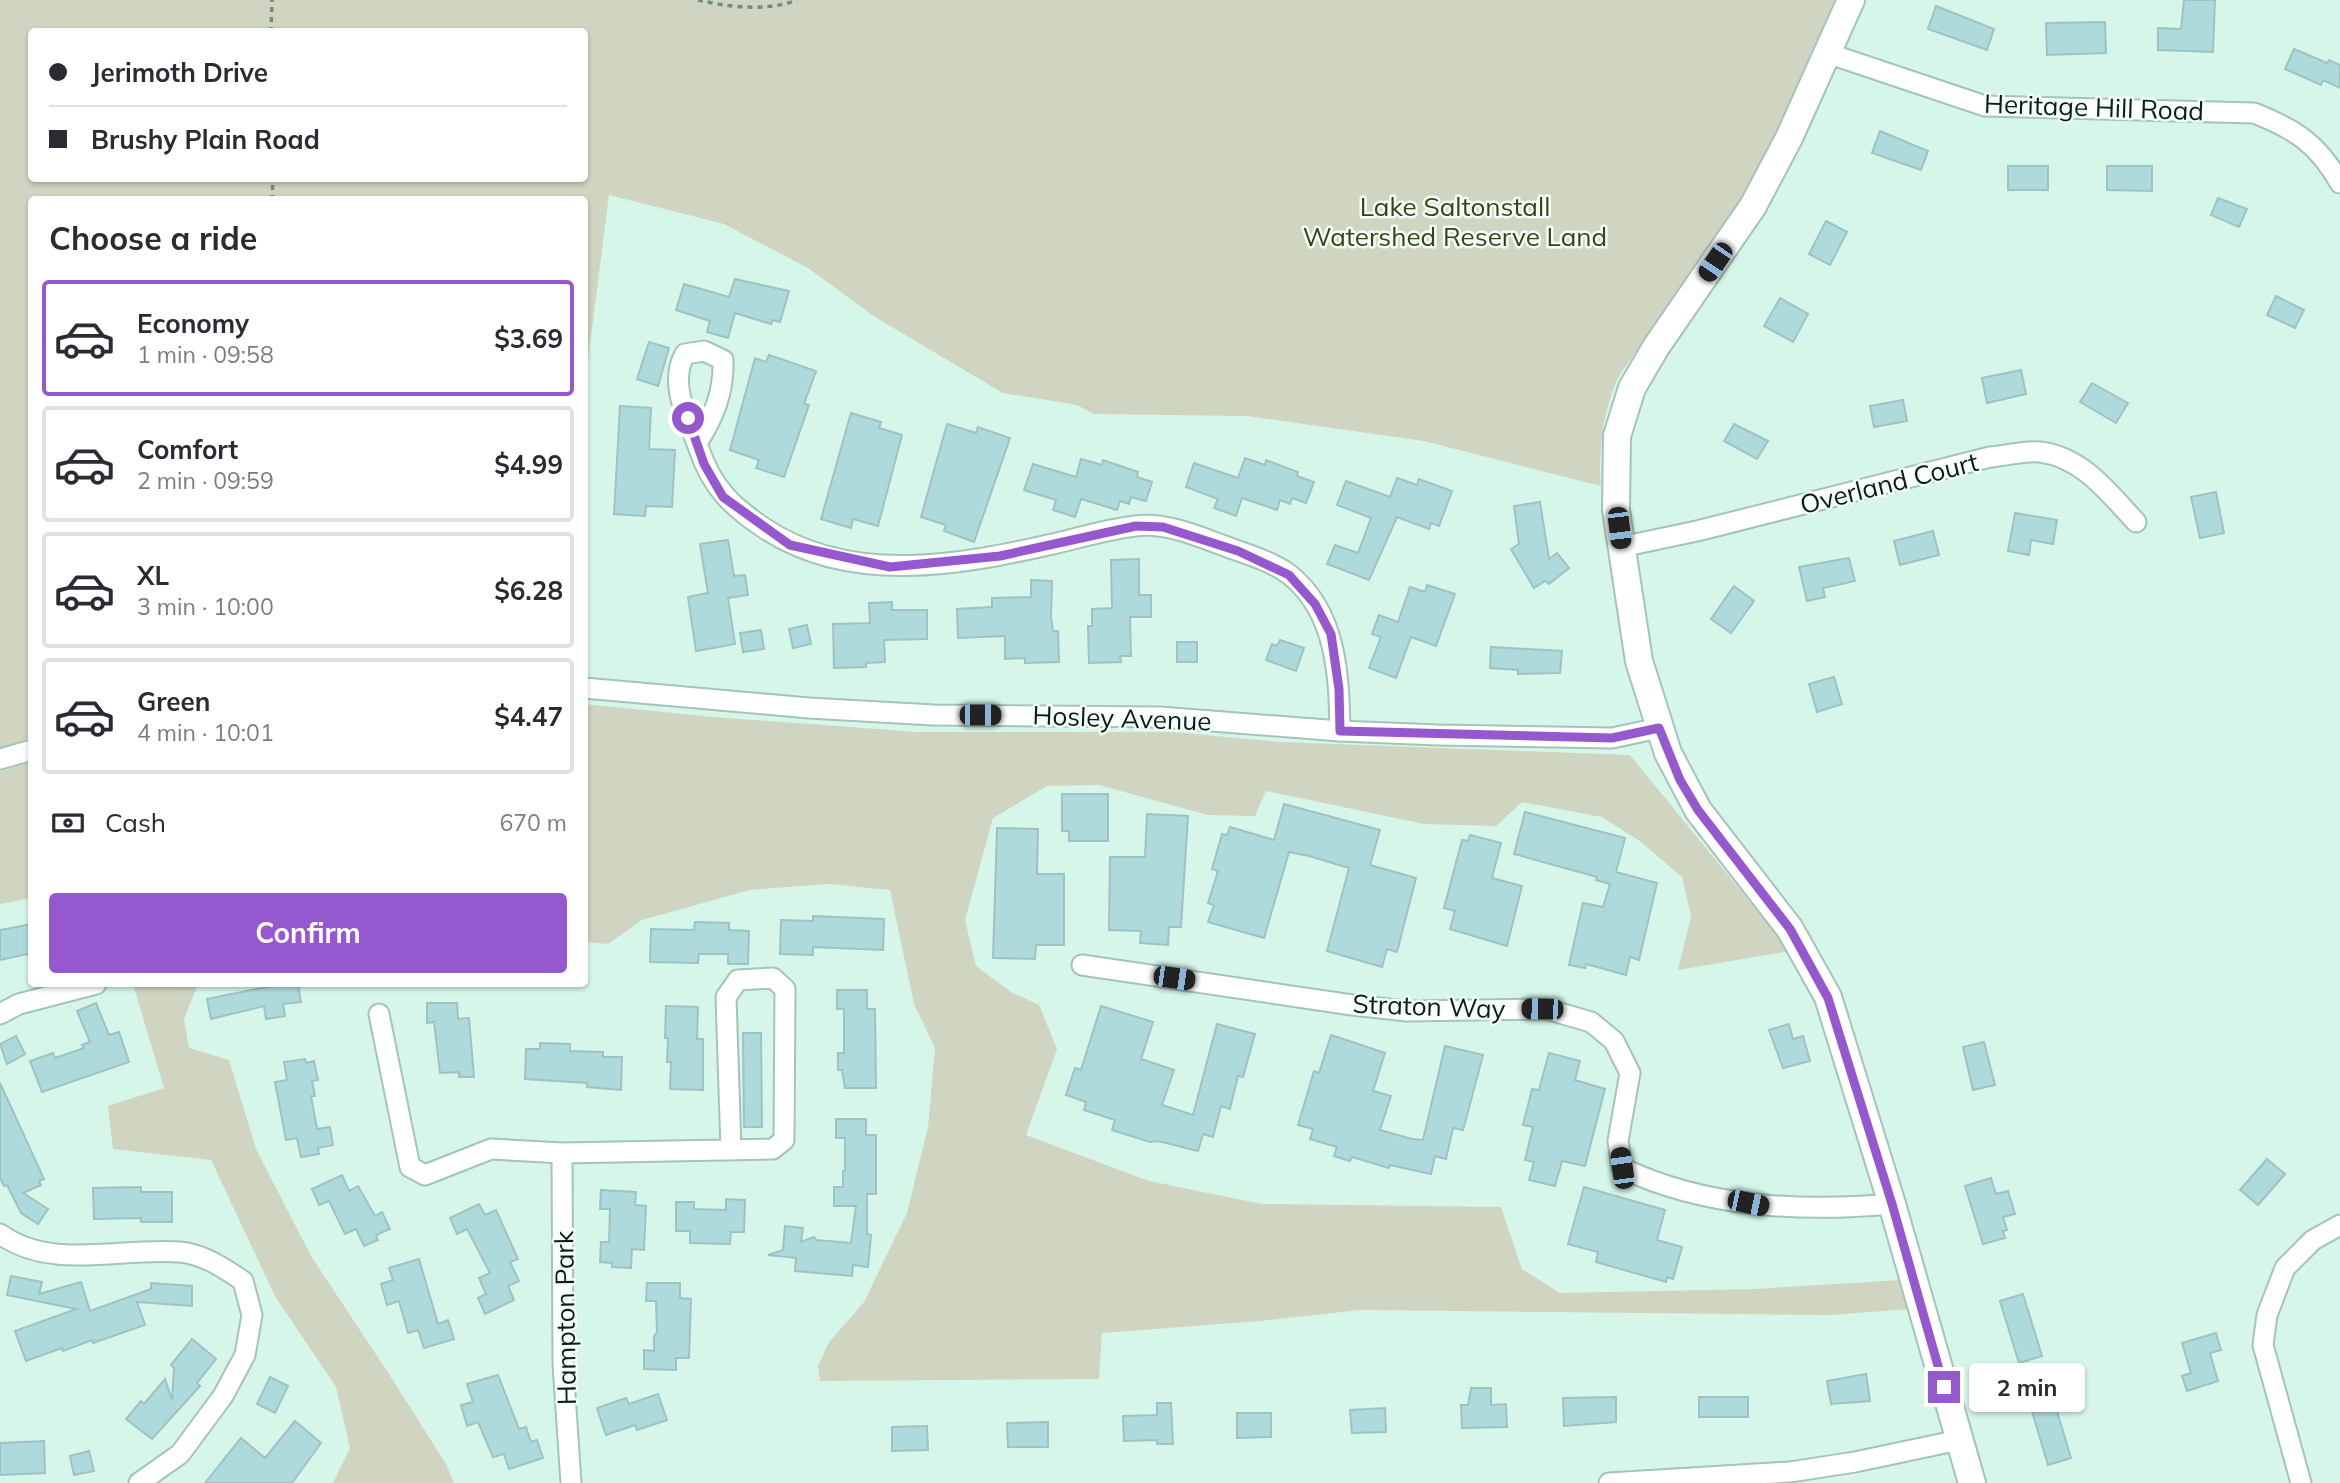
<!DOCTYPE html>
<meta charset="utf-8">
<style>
:root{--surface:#fff;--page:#f7f7f7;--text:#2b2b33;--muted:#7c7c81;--line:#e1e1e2;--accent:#9658cf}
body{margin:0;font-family:Mulish,sans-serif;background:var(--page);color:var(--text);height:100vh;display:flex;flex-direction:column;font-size:26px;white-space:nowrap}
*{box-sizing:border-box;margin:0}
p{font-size:23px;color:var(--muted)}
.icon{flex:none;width:38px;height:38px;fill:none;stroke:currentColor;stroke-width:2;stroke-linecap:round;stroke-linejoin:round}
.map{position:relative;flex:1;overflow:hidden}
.panel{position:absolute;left:28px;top:196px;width:560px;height:791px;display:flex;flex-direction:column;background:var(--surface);border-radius:7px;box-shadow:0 2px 5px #0004}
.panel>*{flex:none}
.top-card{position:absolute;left:28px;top:28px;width:560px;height:154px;border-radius:7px;box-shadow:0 2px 5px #0004;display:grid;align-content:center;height:154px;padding:0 21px;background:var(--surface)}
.end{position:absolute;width:32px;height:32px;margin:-16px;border:9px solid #9658cf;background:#fff;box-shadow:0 0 0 4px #fff}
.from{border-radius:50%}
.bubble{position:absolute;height:49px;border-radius:7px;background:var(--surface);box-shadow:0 2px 5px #0004;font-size:23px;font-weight:700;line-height:49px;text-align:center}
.car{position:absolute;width:21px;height:42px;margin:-21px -10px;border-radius:9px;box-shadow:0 0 5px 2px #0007;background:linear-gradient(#222 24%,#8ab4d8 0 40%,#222 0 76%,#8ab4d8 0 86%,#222 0)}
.top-card b{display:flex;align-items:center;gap:24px;height:66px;font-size:26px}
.top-card b+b{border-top:2px solid var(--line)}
.top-card i{width:18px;height:18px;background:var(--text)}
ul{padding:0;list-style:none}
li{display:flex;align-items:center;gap:21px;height:116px;margin:0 14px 10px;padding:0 7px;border:4px solid var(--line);border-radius:7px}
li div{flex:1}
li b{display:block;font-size:26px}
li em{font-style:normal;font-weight:700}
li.on{border-color:var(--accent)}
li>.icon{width:63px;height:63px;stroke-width:1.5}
h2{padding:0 21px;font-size:32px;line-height:84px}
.pay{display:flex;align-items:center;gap:18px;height:77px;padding:0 21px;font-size:26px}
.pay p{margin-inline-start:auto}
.primary-button{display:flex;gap:14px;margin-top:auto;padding:14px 21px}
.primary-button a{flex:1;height:80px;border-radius:7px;background:var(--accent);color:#fff;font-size:28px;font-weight:700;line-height:80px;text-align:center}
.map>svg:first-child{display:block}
.green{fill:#d0d5c1;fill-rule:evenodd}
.building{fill:#afdadb;stroke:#9fc2c2;stroke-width:2}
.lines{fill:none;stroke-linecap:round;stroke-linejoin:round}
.minor-casing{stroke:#a5c4b9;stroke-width:23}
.secondary-casing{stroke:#a5c4b9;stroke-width:30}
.path{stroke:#748a82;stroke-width:3.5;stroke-dasharray:5 5;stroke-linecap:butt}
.minor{stroke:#fff;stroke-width:19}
.secondary{stroke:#fff;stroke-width:26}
.route{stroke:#9658cf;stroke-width:9}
.labels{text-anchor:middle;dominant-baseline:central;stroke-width:5;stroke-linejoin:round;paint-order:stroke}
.street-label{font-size:26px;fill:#0f1b17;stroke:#f1fef9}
.park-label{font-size:26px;fill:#3b430c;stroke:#f1fef9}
</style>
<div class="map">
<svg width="2340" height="1483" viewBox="0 0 2340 1483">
<rect width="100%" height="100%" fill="#d6f6ea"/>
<g class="green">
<path d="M0 0H1837L1782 126 1749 190 1619 376C1603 410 1598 449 1601 486L1424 441 1247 416 1094 414 1077 405 1003 393 875 317 808 268 724 224 609 195 585 383 584 200H32L31 738 0 748ZM32 32H584V178H32Z"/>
<path d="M584 704 713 717 918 732H1174L1281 742 1630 755 1790 951 1678 970 1691 916 1682 877 1641 842 1602 817 1522 802 1496 826 1424 824 1266 791 1255 816 1208 815 1099 785 1047 786 993 818 965 920 976 966 1011 992 1039 1005 1057 1049 1026 1135 1149 1181 1262 1204 1501 1207 1522 1269 1560 1293 1754 1289 1901 1280 1910 1309 1831 1315 1360 1310 1260 1321 1102 1333 1099 1379 820 1381 818 1366 829 1342 864 1302 907 1213 928 1127 935 1048 914 1004 890 890 828 884 750 890 642 920 608 944 585 942Z"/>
<path d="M31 762V898L0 904V771Z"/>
<path d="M133 984H198L184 1019 189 1048 229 1060 256 1149 311 1256 387 1371 446 1464 454 1483H333L350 1448 336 1387 275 1296 211 1160 113 1149 108 1106 164 1088Z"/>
</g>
<g class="building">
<path d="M2184 0H2215L2213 52 2158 50V28L2181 29Z"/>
<path d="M1936 6 1994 29 1987 50 1928 29Z"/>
<path d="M2105 22 2106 53 2047 55 2046 23Z"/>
<path d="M2294 49 2327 63 2329 60 2340 65V88L2323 80 2321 85 2285 69Z"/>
<path d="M1880 131 1928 151 1921 170 1872 153Z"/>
<rect x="2008" y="166" width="40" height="24"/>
<path d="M2107 166H2152V191L2107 190Z"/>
<path d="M2218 198 2247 209 2239 227 2211 215Z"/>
<path d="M1826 221 1847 232 1830 265 1809 254Z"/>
<path d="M735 279 789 291 780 322 773 320 771 324 735 313 728 338 707 332 710 321 676 310 684 284 729 297Z"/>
<path d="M2276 296 2304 310 2295 328 2267 315Z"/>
<path d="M1780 298 1808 314 1793 342 1764 326Z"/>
<path d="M649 342 669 348 658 386 637 379Z"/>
<path d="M769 355 816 371 804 404 809 405 784 477 756 468 759 460 730 450 755 358 766 362Z"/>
<path d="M2021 370 2026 394 1987 403 1982 378Z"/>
<path d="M2092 383 2128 403 2116 423 2080 402Z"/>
<path d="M1903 400 1907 421 1874 427 1870 406Z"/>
<path d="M620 406 651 408 649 449 675 450 672 507 646 506 645 516 614 514Z"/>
<path d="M851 413 881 422 879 428 902 435 878 526 853 519 851 528 821 519Z"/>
<path d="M947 424 976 433 978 427 1010 438 974 542 944 531 946 525 921 517Z"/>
<path d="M1734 424 1768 441 1757 459 1724 441Z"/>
<path d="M1245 458 1265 465 1266 460 1298 472 1297 476 1314 482 1306 503 1292 498 1290 504 1280 500 1277 510 1242 498 1236 516 1214 508 1218 499 1186 487 1194 463 1238 478Z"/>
<path d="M1081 459 1102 465 1103 460 1138 472 1137 477 1152 482 1146 501 1131 497 1129 504 1120 501 1117 510 1081 499 1075 517 1053 510 1056 500 1024 490 1033 464 1076 477Z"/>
<path d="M1397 478 1417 485 1419 479 1452 491 1439 526 1431 523 1429 529 1397 517 1369 580 1327 564 1335 545 1358 553 1371 518 1337 505 1346 481 1390 497Z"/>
<path d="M2216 492 2224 533 2200 538 2191 497Z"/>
<path d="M1540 502 1549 559 1557 553 1569 568 1549 584 1545 581 1534 588 1511 549 1519 544 1514 506Z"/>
<path d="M2015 513 2057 520 2053 544 2031 540 2029 555 2008 551Z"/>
<path d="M1933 531 1939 555 1900 565 1894 541Z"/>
<path d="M728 540 734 576 745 575 748 595 728 598 735 644 696 651 688 597 708 593 700 544Z"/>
<path d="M1849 558 1855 581 1823 588 1825 597 1807 601 1799 567Z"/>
<path d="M1139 559V595H1151V617H1130L1131 656H1120L1121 662 1089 663 1088 626H1092V609L1112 608 1111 560Z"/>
<path d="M1031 580 1052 581 1051 617 1053 631H1058L1059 662 1025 663V658L1005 659V636L958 638 957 609 992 607V598L1031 597Z"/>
<path d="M1427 585 1455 594 1436 646 1411 637 1396 678 1369 668 1381 637 1372 634 1379 615 1398 622 1410 587 1425 592Z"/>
<path d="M1734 586 1754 601 1731 633 1711 619Z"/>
<path d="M892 602V610H927V639L884 640 885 662 866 663V667L834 668 833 624 870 623 869 603Z"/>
<path d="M807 625 811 644 793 648 789 629Z"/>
<path d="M761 630 764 649 743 652 740 633Z"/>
<path d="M1280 640 1304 648 1296 671 1266 660 1272 644 1277 646Z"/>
<rect x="1177" y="642" width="20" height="20"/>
<path d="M1491 647 1562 651 1560 673 1518 674V670L1490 668Z"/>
<path d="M1834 677 1842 704 1817 712 1809 684Z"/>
<path d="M1062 794H1108V841H1069V831H1062Z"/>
<path d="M1284 804 1380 830 1370 865 1416 878 1397 952 1387 949 1382 967 1327 951 1349 868 1309 856 1289 852 1264 938 1208 922 1214 905 1208 903 1218 871 1212 869 1222 834 1227 835 1230 827 1274 840Z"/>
<path d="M1525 812 1625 838 1616 872 1657 883 1639 960 1630 957 1626 975 1586 964 1585 968 1569 965 1583 903 1603 907 1610 884 1596 880 1597 877 1514 854Z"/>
<path d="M1147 814 1188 816 1181 927H1169L1168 945 1140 943 1141 931 1109 930 1110 857H1145Z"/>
<path d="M997 828 1038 829 1037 874H1064V945H1036L1035 959 993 958Z"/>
<path d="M1470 835 1501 843 1492 878 1522 886 1507 946 1450 929 1455 911 1444 908 1462 840 1468 841Z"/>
<path d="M813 916 884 919 883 950 813 947V955L780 954 781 920 813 921Z"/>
<path d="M695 922 729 923V930L749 931 748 964H728V954H699L698 963 650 962 651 929 694 930Z"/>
<path d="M32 924V953L0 960V930Z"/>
<path d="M281 984H298L301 1002 283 1004 285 1016 266 1019 264 1006 211 1019 207 999Z"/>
<path d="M837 990H867V1009H875L876 1088H845L842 1070H838V1053H844V1009H837Z"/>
<path d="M96 1003 109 1035 119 1032 129 1062 42 1092 30 1061 53 1053 55 1058 84 1048 82 1045 90 1042 77 1011Z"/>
<path d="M427 1003H457L458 1019 469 1018 474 1077H459V1072L440 1073 434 1022 427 1023Z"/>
<path d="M666 1006 698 1007 697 1039H703V1090L670 1089 671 1062H667L668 1038H665Z"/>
<path d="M1101 1006 1153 1022 1141 1059 1174 1070 1162 1105 1193 1115 1217 1024 1255 1034 1243 1077 1238 1076 1230 1109 1221 1106 1213 1137 1203 1134 1198 1151 1158 1141 1150 1142 1112 1130 1115 1120 1084 1110 1086 1102 1066 1095 1075 1068 1081 1070Z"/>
<path d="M1789 1024 1793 1039 1803 1036 1810 1061 1783 1068 1769 1030Z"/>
<path d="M743 1033H761L762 1127H744Z"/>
<path d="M1331 1035 1385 1053 1373 1091 1391 1096 1380 1130 1412 1139 1423 1140 1445 1046 1483 1055 1463 1130 1453 1128 1446 1159 1435 1156 1431 1174 1390 1165 1389 1168 1352 1157 1350 1161 1334 1156 1337 1147 1310 1139 1313 1129 1298 1125 1314 1071 1319 1073Z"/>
<path d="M16 1036 25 1054 7 1064 0 1044Z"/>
<path d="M1984 1042 1995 1085 1973 1090 1963 1047Z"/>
<path d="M540 1043 570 1044V1051L603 1052V1057H622L621 1090 587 1087V1083L525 1079 526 1049H540Z"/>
<path d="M1549 1053 1580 1061 1575 1080 1605 1089 1585 1166 1562 1161 1555 1186 1529 1180 1534 1162 1525 1160 1533 1127 1523 1125 1532 1089 1539 1090Z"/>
<path d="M305 1059 306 1063 314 1061 318 1080 312 1081 315 1096H311L317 1129 330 1127 333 1145 318 1148 319 1154 301 1157 297 1138 286 1140 275 1082 287 1080 284 1062Z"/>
<path d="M0 1083 44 1179 39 1181 41 1185 23 1193 48 1209 38 1224 21 1213 7 1185 4 1186 0 1178Z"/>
<path d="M836 1119H866V1135H876V1194H867V1234L871 1235 868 1267 853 1265 852 1276 795 1271 796 1258 768 1255 783 1250 785 1226 803 1228 801 1242 814 1237 816 1240 851 1243 856 1206H834V1187H843V1171H845V1138H836Z"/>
<path d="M2267 1159 2285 1174 2258 1205 2240 1190Z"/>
<path d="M342 1175 349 1191 358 1186 375 1216 382 1212 390 1229 376 1235 378 1240 364 1246 356 1229 345 1234 329 1201 319 1205 312 1189Z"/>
<path d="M1991 1178 1996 1194 2008 1191 2015 1214 2003 1217 2007 1230 2003 1231 2005 1238 1983 1244 1965 1186Z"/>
<path d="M141 1187V1192H172V1222H141V1218L94 1219 93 1188Z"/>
<path d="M1584 1187 1665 1210 1657 1240 1682 1247 1673 1279 1667 1277 1666 1282 1596 1262 1598 1252 1568 1244Z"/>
<path d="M601 1190 636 1192 635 1205 646 1206 644 1250 632 1249 631 1268 612 1267V1263L600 1262 601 1242H609L610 1209H600Z"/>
<path d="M726 1199 745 1200 744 1232H731L730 1244 690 1243V1231H676V1202H694V1209L726 1210Z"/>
<path d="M479 1204 485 1215 496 1210 518 1259 510 1262 519 1281 508 1286 514 1300 485 1314 478 1298 486 1294 479 1278 490 1273 467 1229 457 1234 450 1218Z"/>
<path d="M419 1259 438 1324 448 1320 454 1339 424 1348 418 1330 408 1333 399 1301 387 1305 381 1284 393 1280 389 1268Z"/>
<path d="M11 1276 42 1282 39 1294 81 1282 90 1311 151 1289V1283L192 1286V1306L137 1302 145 1325 93 1343 92 1340 63 1351 62 1348 26 1361 15 1331 76 1309 7 1295Z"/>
<path d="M647 1283H680V1298L691 1299 689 1358H676V1370L644 1369V1350L654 1351V1336L657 1332 656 1301H646Z"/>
<path d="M2023 1294 2042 1356 2019 1363 2000 1301Z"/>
<path d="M2216 1333 2221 1350 2210 1353 2218 1381 2187 1391 2182 1376 2191 1373 2182 1343Z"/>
<path d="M192 1339 216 1359 197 1383 200 1386 152 1439 126 1419 141 1401 144 1404 165 1379 172 1400 174 1368 171 1365Z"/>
<path d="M1866 1374 1870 1401 1831 1404 1827 1381Z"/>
<path d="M498 1375 519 1429 526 1427 531 1442 537 1440 543 1458 509 1469 504 1454 493 1457 478 1422 467 1426 461 1405 473 1402 467 1384Z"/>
<path d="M270 1377 288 1386 275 1413 257 1404Z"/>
<path d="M1471 1388H1491V1405L1506 1404 1507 1427 1462 1428 1461 1405H1468Z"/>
<path d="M658 1394 667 1420 637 1430 635 1425 606 1435 597 1408 626 1398 629 1404Z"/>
<path d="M1616 1397V1422L1564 1426 1563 1398Z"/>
<rect x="1699" y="1397" width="49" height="20"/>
<path d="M2053 1398 2071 1458 2048 1465 2030 1405Z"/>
<path d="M1157 1403H1171L1173 1444H1157V1440L1124 1441 1123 1416 1157 1415Z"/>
<path d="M1385 1408 1386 1432 1352 1433 1350 1410Z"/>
<path d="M1237 1413H1271V1437L1237 1438Z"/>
<path d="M295 1421 321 1443 292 1483H205L241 1438 265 1458Z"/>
<path d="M1048 1422V1447H1008L1007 1423Z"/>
<path d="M927 1426 928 1450 892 1451V1427Z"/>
<path d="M44 1441 45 1473 0 1475V1443Z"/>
<path d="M89 1451 94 1471 74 1475 70 1456Z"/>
</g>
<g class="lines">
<g class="minor-casing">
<g id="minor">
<path d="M1827 53 1985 106 2254 113C2295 129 2318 144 2340 183"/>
<path d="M697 443C714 417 724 392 723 360L704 351 685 354C668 384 688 418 699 449 712 487 731 506 764 528 851 586 961 565 1057 543 1082 537 1109 529 1135 526 1164 522 1195 535 1222 545 1243 553 1272 561 1290 575 1337 613 1339 676 1340 731"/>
<path d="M1621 547 1697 531 1990 457C2006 456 2025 450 2040 452 2082 457 2108 492 2136 522"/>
<path d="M584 688 809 708 933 715 1160 717 1340 731 1438 735 1612 738 1659 728"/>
<path d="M0 759 32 750"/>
<path d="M1082 965 1352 1005 1407 1011 1546 1009 1591 1022 1614 1041 1630 1073 1618 1141 1622 1168C1706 1208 1802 1212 1892 1204"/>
<path d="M0 1014 19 1004 96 984"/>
<path d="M379 1014 410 1167 425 1175 491 1149 562 1153 773 1149 784 1140 785 989 773 978 738 980 726 997 731 1150"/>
<path d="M562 1153 563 1364 571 1483"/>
<path d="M0 1234C51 1271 120 1247 180 1252 203 1254 224 1268 243 1281L252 1315 245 1355 223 1396 180 1454 139 1483"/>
<path d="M1609 1483 1790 1472 1855 1462 1959 1440"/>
<path d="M2301 1483 2263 1345 2267 1315 2285 1268 2313 1240 2340 1225"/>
</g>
</g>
<g class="secondary-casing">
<path id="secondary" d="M1851 0 1789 138 1753 206 1656 347 1632 388 1617 436 1616 510 1639 661 1668 753 1698 810 1790 929 1828 997 1892 1204 1972 1483"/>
</g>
<g class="path">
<path d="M698 0C729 7 766 12 797 0"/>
<path d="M271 32 272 0"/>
<path d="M272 200 273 178"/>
</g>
<use href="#minor" class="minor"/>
<use href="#secondary" class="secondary"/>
</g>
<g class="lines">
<path class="route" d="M688 418 704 464 723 497 790 545 890 567 1000 556 1136 526 1163 527 1238 551 1289 575 1315 604 1331 634 1339 689 1340 731 1612 738 1659 728 1680 780 1698 810 1790 929 1828 998 1892 1204 1944 1387"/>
</g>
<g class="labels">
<g class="street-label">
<text transform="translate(2094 107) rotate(2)">Heritage Hill Road</text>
<text transform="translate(1889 483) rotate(-14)">Overland Court</text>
<text transform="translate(1122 718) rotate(2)">Hosley Avenue</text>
<text transform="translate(1429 1006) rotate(2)">Straton Way</text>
<text transform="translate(565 1318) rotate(-91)">Hampton Park</text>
</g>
<g class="park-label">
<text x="1455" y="206">Lake Saltonstall<tspan x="1455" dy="30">Watershed Reserve Land</tspan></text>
</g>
</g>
</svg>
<i class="end from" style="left:688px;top:418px"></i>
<i class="end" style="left:1944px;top:1387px"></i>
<div class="bubble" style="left:1969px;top:1363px;width:116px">2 min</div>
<i class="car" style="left:1715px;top:262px;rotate:214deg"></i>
<i class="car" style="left:1619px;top:528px;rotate:173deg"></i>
<i class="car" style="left:980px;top:715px;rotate:90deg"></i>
<i class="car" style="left:1174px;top:978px;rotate:98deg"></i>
<i class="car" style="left:1542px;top:1009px;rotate:271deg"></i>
<i class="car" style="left:1622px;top:1168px;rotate:352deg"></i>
<i class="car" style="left:1748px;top:1203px;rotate:102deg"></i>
<div class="top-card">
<b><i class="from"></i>Jerimoth Drive</b>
<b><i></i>Brushy Plain Road</b>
</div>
<section class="panel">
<h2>Choose a ride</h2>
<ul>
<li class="on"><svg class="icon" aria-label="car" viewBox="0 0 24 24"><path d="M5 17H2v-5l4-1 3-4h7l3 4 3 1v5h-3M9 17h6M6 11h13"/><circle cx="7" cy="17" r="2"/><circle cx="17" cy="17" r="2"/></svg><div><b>Economy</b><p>1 min · 09:58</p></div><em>$3.69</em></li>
<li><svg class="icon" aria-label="car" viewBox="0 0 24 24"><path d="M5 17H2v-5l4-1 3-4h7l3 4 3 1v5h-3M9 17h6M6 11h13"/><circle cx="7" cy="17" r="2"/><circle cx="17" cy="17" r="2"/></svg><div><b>Comfort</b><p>2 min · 09:59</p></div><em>$4.99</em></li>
<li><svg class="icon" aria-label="car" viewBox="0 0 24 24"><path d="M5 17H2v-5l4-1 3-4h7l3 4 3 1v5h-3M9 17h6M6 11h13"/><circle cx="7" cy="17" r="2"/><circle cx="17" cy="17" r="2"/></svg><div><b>XL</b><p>3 min · 10:00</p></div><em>$6.28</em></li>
<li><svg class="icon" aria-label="car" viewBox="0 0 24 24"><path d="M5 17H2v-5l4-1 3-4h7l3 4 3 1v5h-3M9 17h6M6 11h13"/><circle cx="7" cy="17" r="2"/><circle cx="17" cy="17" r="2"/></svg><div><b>Green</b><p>4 min · 10:01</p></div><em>$4.47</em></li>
</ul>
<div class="pay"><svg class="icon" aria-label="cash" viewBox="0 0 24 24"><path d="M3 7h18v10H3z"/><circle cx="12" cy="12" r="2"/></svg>Cash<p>670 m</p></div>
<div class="primary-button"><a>Confirm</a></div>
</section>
</div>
